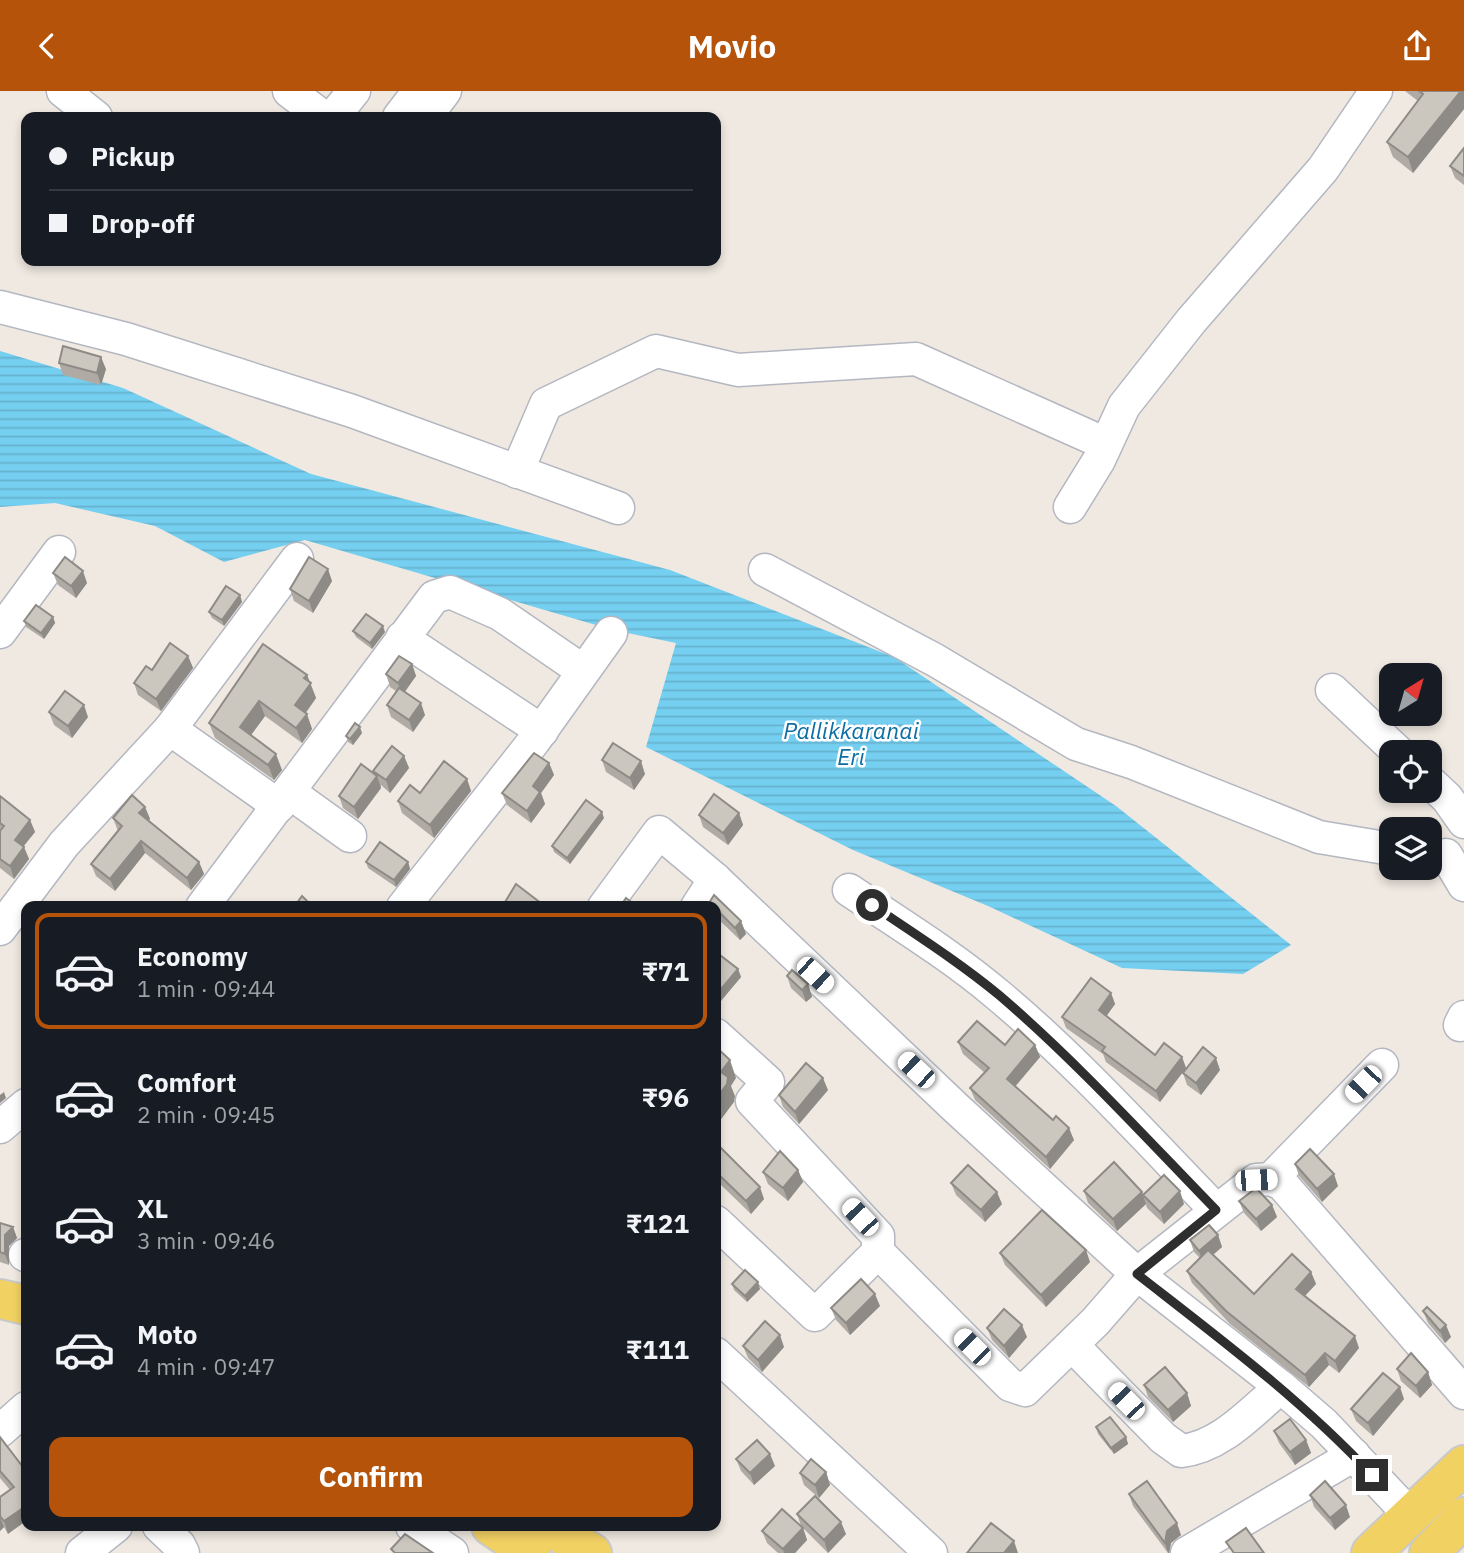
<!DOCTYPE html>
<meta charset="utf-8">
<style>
:root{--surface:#171b24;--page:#242831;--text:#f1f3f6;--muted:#9ea1a6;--line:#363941;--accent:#b45309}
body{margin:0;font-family:"IBM Plex Sans",sans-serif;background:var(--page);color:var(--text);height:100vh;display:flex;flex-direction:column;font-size:26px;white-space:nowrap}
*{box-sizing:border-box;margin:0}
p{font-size:23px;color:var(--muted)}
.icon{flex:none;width:38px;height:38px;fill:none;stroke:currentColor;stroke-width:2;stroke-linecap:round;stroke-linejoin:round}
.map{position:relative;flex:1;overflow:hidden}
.side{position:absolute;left:21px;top:810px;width:700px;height:630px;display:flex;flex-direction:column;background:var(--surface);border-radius:14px;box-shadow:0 4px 10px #0003}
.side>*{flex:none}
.guide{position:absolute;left:21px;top:21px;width:700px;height:154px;border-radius:14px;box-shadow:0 4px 10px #0003;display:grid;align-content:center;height:154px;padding:0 28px;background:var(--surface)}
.needle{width:46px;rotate:37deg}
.controls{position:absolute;left:1379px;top:572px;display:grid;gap:14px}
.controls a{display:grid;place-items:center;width:63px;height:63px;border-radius:14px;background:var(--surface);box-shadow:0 4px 10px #0003;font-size:35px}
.end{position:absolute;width:32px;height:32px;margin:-16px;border:9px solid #2e2e2e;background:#fff;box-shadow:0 0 0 4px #fff}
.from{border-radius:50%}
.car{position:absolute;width:21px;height:42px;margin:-21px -10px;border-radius:9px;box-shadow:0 0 5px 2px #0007;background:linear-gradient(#fff 24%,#345 0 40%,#fff 0 76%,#345 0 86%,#fff 0)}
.guide b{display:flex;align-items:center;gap:24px;height:66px;font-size:26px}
.guide b+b{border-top:2px solid var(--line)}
.guide i{width:18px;height:18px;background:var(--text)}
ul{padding:12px 0 0;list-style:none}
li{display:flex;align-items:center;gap:21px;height:116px;margin:0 14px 10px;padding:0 14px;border:4px solid transparent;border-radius:14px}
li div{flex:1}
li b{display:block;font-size:26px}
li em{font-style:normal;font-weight:700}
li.current{border-color:var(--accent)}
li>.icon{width:63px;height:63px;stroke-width:1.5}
.primary-button{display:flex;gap:14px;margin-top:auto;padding:14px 28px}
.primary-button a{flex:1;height:80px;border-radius:14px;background:var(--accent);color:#fff;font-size:28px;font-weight:700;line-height:80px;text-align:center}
header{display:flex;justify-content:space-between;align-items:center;height:91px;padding:0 28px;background:var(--accent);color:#fff;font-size:32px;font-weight:700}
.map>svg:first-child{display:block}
.water{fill:url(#water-rules)}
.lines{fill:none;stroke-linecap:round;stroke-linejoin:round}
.minor-casing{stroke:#b4b7c1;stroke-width:35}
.major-casing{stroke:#c9c9c9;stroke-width:42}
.minor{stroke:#fff;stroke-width:32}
.major{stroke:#f2d163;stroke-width:38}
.wall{fill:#afaba4}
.shaded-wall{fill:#8e8b86}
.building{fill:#cbc7bf;stroke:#8e8b86;stroke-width:2}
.route{stroke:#2e2e2e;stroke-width:9}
.labels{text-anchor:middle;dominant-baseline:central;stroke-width:5;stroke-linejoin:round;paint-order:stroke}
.water-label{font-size:23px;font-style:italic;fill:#0d6fa3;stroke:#fff}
</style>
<header><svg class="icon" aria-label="back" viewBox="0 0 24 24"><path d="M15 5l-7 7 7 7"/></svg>Movio<svg class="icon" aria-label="share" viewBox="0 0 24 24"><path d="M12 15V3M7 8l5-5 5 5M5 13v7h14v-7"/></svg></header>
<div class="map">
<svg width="1464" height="1462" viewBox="0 0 1464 1462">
<defs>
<pattern id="water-rules" width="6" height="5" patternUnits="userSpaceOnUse" patternTransform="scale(1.75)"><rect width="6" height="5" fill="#75cff0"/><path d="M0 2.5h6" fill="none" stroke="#66b2ce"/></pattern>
</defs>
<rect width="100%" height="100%" fill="#efe9e1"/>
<path class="water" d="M0 260 123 297 311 383 670 479 894 566 1116 715 1291 854 1243 883 1122 877 988 815 853 759 646 656 676 552 613 539 305 449 224 471 155 435 55 412 0 416Z"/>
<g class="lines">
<g class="minor-casing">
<g id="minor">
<path d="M63 0 96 26"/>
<path d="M289 0 323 26"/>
<path d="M420 0 436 12 445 0"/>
<path d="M333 26 354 0"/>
<path d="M399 26 419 0"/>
<path d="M0 216 126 248 352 320 618 417"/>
<path d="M517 381 546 313 656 260 738 279 916 268 1106 353"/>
<path d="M1070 416 1099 369 1124 315 1191 230 1323 78 1376 0"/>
<path d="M765 479 935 569 1076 653 1131 671 1319 746 1391 758"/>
<path d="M0 541 59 461"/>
<path d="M402 547 542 640"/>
<path d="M1332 599 1399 662"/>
<path d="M170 638 279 715"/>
<path d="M1430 691 1447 707 1464 731"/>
<path d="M289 701 350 745"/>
<path d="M1446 764 1464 794"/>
<path d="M849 799C900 833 952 865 998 904 1076 969 1145 1046 1216 1119"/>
<path d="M202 816 434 506 450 501 500 523 583 580"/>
<path d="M403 816 534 650 611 542"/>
<path d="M604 816 659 741 715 788"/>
<path d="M697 816 715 788 956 1017 1137 1183 1256 1089 1271 1088 1282 1093 1464 1302"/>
<path d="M0 838 64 753 170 638 297 468"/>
<path d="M1460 934 1464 926"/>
<path d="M716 944 768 991 752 1010 878 1145V1161"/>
<path d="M0 1036 26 1014"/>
<path d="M1271 1088 1382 974"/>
<path d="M716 1131 815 1224 878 1161 1010 1294 1025 1299 1095 1231 1137 1183 1281 1296 1324 1333 1409 1423"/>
<path d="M25 1164H26"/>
<path d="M1072 1254 1163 1347 1181 1360C1221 1356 1252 1320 1281 1296"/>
<path d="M716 1263 931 1462"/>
<path d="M0 1340 26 1317"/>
<path d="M159 1435 179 1454 183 1462"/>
<path d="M412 1435 452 1462"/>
<path d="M82 1462 116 1435"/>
<path d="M1187 1462 1354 1364"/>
</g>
</g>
<g class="major-casing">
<g id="major">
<path d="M0 1208 26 1214"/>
<path d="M491 1435 531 1462"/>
<path d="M548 1435 592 1462"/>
<path d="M1371 1462 1464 1374"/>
<path d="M1429 1462 1464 1426"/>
</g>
</g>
<use href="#minor" class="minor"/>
<use href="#major" class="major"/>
</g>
<g class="wall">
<path d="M1405 0H1464V18L1413 82 1393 66 1387 51 1418 10Z"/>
<path d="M1464 57V94L1455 87 1450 75Z"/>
<path d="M59 272 106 278 101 294 63 284Z"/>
<path d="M53 482 87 492 76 507 58 494Z"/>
<path d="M332 490 313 522 294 510 290 498Z"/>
<path d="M240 504 242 511 224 535 212 527 209 521Z"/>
<path d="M53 526 55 532 44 548 26 536 24 530Z"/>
<path d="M353 540 385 541 372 558 356 546Z"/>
<path d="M188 565 193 577 161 620 138 604 134 592 152 579Z"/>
<path d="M412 573 416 585 405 601 425 624 413 641 391 626 387 614 396 600 390 596 386 583Z"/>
<path d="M307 584 316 607 306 622 312 638 302 652 265 625 251 644 282 679 274 689 215 647 209 632Z"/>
<path d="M49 621 88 626 72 647 54 634Z"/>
<path d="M362 642 353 654 348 651 346 645Z"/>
<path d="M404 665 409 677 390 702 381 694V697L358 728 343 717 339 705 374 682 373 680Z"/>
<path d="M602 669 645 683 634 699 606 681Z"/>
<path d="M549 672 554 684 541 702 545 713 531 732 507 714 502 702Z"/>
<path d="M467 688 471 700 434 747 402 722 398 710Z"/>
<path d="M0 705 30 729 35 741 23 755 29 768 14 788 0 777Z"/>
<path d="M145 716 150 728 148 730 199 771 204 783 191 799 145 762 115 800 96 785 91 773 118 740 113 727Z"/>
<path d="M739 722 743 734 728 754 703 736 699 724Z"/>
<path d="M604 727 570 773 554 761 552 755Z"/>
<path d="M366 771H408L410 778 396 796 368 777Z"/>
<path d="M714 804 741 830 746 843 740 849 716 826V816H710L709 812Z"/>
<path d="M716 861 738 878 741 886 720 911 716 908Z"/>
<path d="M787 885 808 893 812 906 806 911 791 897Z"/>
<path d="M1111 902 1115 913 1106 925 1155 964 1182 966 1186 977 1160 1011 1106 971 1103 963 1066 937 1062 926Z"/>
<path d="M958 951 1005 954H1035L1040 966 1015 996 1074 1049 1050 1078 975 1009 970 997 985 982 963 963Z"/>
<path d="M1220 979 1201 1004 1187 994 1183 982Z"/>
<path d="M828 999 799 1033 783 1016 779 1004Z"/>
<path d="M716 1052 764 1108 751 1123 720 1093 716 1097Z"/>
<path d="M1295 1073 1338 1095 1322 1111 1299 1085Z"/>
<path d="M798 1079 803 1091 788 1110 768 1093 763 1081Z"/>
<path d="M951 1092 1002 1113 985 1131 956 1104Z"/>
<path d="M1084 1100 1142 1101 1146 1113 1117 1140 1088 1112Z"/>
<path d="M1143 1104 1184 1113 1164 1133 1147 1117Z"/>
<path d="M1239 1110 1272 1114 1277 1126 1261 1140 1244 1122Z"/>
<path d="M0 1132 13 1136 17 1147 9 1155V1174L0 1171Z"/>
<path d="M1218 1144 1222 1156 1213 1164 1254 1203 1311 1181 1316 1193 1305 1205 1359 1257 1339 1282 1329 1274 1309 1296 1230 1233 1192 1192 1187 1180 1200 1167 1194 1161 1190 1149Z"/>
<path d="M1000 1162 1090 1171 1046 1216 1005 1174Z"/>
<path d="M732 1193 760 1198 747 1211 734 1199Z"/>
<path d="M880 1215 850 1244 836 1229 831 1217Z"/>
<path d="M1423 1220 1451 1246 1445 1252 1428 1232Z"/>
<path d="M987 1237 1027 1246 1009 1267 992 1249Z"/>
<path d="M743 1255 784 1256 762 1281 748 1267Z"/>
<path d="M1397 1278 1428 1281 1432 1294 1420 1307 1401 1290Z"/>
<path d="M1144 1294 1187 1302 1191 1315 1173 1331 1148 1306Z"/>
<path d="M1404 1308 1373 1345 1356 1330 1351 1318Z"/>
<path d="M1096 1336 1126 1346 1128 1353 1114 1363 1098 1343Z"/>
<path d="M1274 1340 1306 1349 1311 1362 1295 1374 1279 1352Z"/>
<path d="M0 1346 26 1380 8 1443 4 1436 0 1440V1406L10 1399 0 1387Z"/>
<path d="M736 1368 775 1375 754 1394 741 1380Z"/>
<path d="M826 1381 830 1394 819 1407 804 1394 800 1382Z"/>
<path d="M1129 1403 1181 1444 1171 1452 1169 1462H1168L1133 1415Z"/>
<path d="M1310 1404 1350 1426 1335 1439 1314 1416Z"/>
<path d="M797 1423 846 1443 828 1462 803 1437 807 1449 795 1462H778L767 1452 762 1440 801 1435Z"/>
</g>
<g class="shaded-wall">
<path d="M1461 0H1464V18L1413 82 1408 66Z"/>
<path d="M101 266 106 278 101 294 97 282Z"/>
<path d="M328 478 332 490 313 522 309 510Z"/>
<path d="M83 480 87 492 76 507 71 495Z"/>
<path d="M240 504 242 511 224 535 222 529Z"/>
<path d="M53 526 55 532 44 548 41 542Z"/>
<path d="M383 535 385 541 372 558 370 552Z"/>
<path d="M188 565 193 577 161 620 156 608Z"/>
<path d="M412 573 416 585 402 604 398 592Z"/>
<path d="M307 584 316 607 300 629 295 614 304 587Z"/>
<path d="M259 610 265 625 246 651 240 636Z"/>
<path d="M421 612 425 624 413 641 409 629Z"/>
<path d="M84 614 88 626 72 647 68 635Z"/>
<path d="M307 623 312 638 302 652 296 637Z"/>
<path d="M360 636 362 642 353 654 350 648Z"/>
<path d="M276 663 282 679 274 689 268 674Z"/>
<path d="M404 665 409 677 390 702 386 689Z"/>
<path d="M641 670 645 683 634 699 630 687Z"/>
<path d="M549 672 554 684 541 702 545 713 531 732 527 720 533 695Z"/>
<path d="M377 685 381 697 358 728 354 716Z"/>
<path d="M467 688 471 700 434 747 430 734Z"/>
<path d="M145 716 150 728 144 735 139 722Z"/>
<path d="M602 721 604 727 570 773 567 767Z"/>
<path d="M739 722 743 734 728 754 723 742Z"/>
<path d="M30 729 35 741 19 761 15 749Z"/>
<path d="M141 750 145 762 115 800 110 788Z"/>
<path d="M24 756 29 768 14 788 10 775Z"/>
<path d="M199 771 204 783 191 799 187 787Z"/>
<path d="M408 771 410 778 396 796 394 789Z"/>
<path d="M741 830 746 843 740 849 735 837Z"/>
<path d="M738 878 741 886 720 911 717 903Z"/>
<path d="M808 893 812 906 806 911 802 899Z"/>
<path d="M1111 902 1115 913 1103 930 1099 919Z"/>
<path d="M1035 954 1040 966 1011 1000 1007 988Z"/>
<path d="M1182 966 1186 977 1160 1011 1156 1000Z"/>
<path d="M1216 967 1220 979 1201 1004 1196 992Z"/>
<path d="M730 969 736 987 731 995 735 1005 734 1011 716 1035V1008L721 981Z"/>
<path d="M823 987 828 999 799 1033 795 1021Z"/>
<path d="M4 1001 6 1007 0 1012V1004Z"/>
<path d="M1069 1037 1074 1049 1050 1078 1046 1066Z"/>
<path d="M798 1079 803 1091 788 1110 783 1097Z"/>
<path d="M716 1082 720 1093 716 1097Z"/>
<path d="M1334 1083 1338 1095 1322 1111 1317 1098Z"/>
<path d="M760 1096 764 1108 751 1123 746 1110Z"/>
<path d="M1180 1100 1184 1113 1164 1133 1160 1121Z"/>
<path d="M997 1101 1002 1113 985 1131 981 1119Z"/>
<path d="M1142 1101 1146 1113 1117 1140 1113 1128Z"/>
<path d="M1272 1114 1277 1126 1261 1140 1256 1128Z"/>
<path d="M13 1136 17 1147 9 1155V1174L5 1163V1144Z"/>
<path d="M1218 1144 1222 1156 1203 1172 1199 1160Z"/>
<path d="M1086 1159 1090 1171 1046 1216 1041 1204Z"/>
<path d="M1311 1181 1316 1193 1300 1210 1296 1198Z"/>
<path d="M758 1191 760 1198 747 1211 745 1205Z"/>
<path d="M875 1203 880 1215 850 1244 846 1232Z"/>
<path d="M1022 1234 1027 1246 1009 1267 1004 1255Z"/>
<path d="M1446 1234 1451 1246 1445 1252 1440 1240Z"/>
<path d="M780 1244 784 1256 762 1281 758 1269Z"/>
<path d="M1355 1245 1359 1257 1339 1282 1335 1270Z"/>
<path d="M1325 1262 1329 1274 1309 1296 1305 1284Z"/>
<path d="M1428 1281 1432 1294 1420 1307 1416 1295Z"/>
<path d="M1400 1296 1404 1308 1373 1345 1368 1332Z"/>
<path d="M1187 1302 1191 1315 1173 1331 1168 1319Z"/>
<path d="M1126 1346 1128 1353 1114 1363 1111 1357Z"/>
<path d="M1306 1349 1311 1362 1295 1374 1290 1361Z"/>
<path d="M770 1363 775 1375 754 1394 750 1382Z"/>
<path d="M826 1381 830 1394 819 1407 815 1394Z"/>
<path d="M1346 1414 1350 1426 1335 1439 1330 1427Z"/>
<path d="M26 1415V1430L8 1443 4 1430Z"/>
<path d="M0 1426 4 1436 0 1440Z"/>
<path d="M841 1431 846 1443 828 1462 824 1449Z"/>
<path d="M1177 1432 1181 1444 1171 1452 1169 1462H1168L1165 1452 1167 1440Z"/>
<path d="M356 1435H362L357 1440Z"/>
<path d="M803 1437 807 1449 795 1462H784L783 1458Z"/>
<path d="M1014 1450 1018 1462H1004Z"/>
</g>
<g class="building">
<path d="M1419 0H1461L1408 66 1387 51 1423 3Z"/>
<path d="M1464 57V85L1450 75Z"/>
<path d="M63 255 101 266 97 282 59 272Z"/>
<path d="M65 466 83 480 71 495 53 482Z"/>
<path d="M309 466 328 478 309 510 290 498Z"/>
<path d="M226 495 240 504 222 529 209 521Z"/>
<path d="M36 514 53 526 41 542 24 530Z"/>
<path d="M366 523 383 535 370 552 353 540Z"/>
<path d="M170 552 188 565 156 608 134 592 146 575 152 579Z"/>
<path d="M263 553 307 584 304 587 311 592 295 614 307 623 296 637 259 610 240 636 276 663 268 674 209 632Z"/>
<path d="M399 565 412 573 398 592 386 583Z"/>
<path d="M399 597 421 612 409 629 387 614Z"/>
<path d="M65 600 84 614 68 635 49 621Z"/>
<path d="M355 632 360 636 350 648 346 645Z"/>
<path d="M613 652 641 670 630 687 602 669Z"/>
<path d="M392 655 404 665 386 689 373 680Z"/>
<path d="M534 662 549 672 533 695 540 701 527 720 502 702Z"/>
<path d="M444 670 467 688 430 734 398 710 410 694 420 702Z"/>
<path d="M361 673 377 685 354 716 339 705Z"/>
<path d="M714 703 739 722 723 742 699 724Z"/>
<path d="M132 704 145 716 139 722 199 771 187 787 141 750 110 788 91 773 122 735 113 727Z"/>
<path d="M0 705 30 729 15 749 24 756 10 775 0 768V740L4 735 0 732Z"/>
<path d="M586 709 602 721 567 767 552 755Z"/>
<path d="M380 751 408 771 394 789 366 771Z"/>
<path d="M516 793 546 816H502Z"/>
<path d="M714 804 741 830 735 837 716 818V816H713L709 812Z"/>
<path d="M302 805 313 816H294Z"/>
<path d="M626 807 638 816H620Z"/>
<path d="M716 861 738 878 717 903 716 902Z"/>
<path d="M792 879 808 893 802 899 787 885Z"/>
<path d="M1091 887 1111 902 1099 919 1155 964 1164 952 1182 966 1156 1000 1102 960 1105 956 1062 926Z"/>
<path d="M977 930 1005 954 1018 938 1035 954 1007 988 1053 1029 1056 1025 1069 1037 1046 1066 970 997 989 977 958 951Z"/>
<path d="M716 956 730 969 721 981 728 986 727 993 716 1008Z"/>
<path d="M1203 956 1216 967 1196 992 1183 982Z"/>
<path d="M806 972 823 987 795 1021 779 1004Z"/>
<path d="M716 1052 760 1096 746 1110 716 1081Z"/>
<path d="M1310 1058 1334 1083 1317 1098 1295 1073Z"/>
<path d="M780 1060 798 1079 783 1097 763 1081Z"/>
<path d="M1114 1071 1142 1101 1113 1128 1084 1100Z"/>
<path d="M968 1074 997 1101 981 1119 951 1092Z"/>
<path d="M1164 1084 1180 1100 1160 1121 1143 1104Z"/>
<path d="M1256 1097 1272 1114 1256 1128 1239 1110Z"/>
<path d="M1042 1119 1086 1159 1041 1204 1000 1162Z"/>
<path d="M0 1132 13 1136 5 1144V1163L0 1161Z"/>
<path d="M1209 1134 1218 1144 1199 1160 1190 1149Z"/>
<path d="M1208 1159 1254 1203 1292 1163 1311 1181 1296 1198 1355 1245 1335 1270 1325 1262 1305 1284 1226 1220 1187 1180Z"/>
<path d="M745 1179 758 1191 745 1205 732 1193Z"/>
<path d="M861 1188 875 1203 846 1232 831 1217Z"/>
<path d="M1427 1216 1446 1234 1440 1240 1423 1220Z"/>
<path d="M1004 1218 1022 1234 1004 1255 987 1237Z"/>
<path d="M765 1230 780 1244 758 1269 743 1255Z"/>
<path d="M1411 1262 1428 1281 1416 1295 1397 1278Z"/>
<path d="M1165 1276 1187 1302 1168 1319 1144 1294Z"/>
<path d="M1383 1282 1400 1296 1368 1332 1351 1318Z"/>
<path d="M1110 1326 1126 1346 1111 1357 1096 1336Z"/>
<path d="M1290 1328 1306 1349 1290 1361 1274 1340Z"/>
<path d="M0 1346 26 1380V1415L4 1430 0 1425V1406L14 1396 0 1380Z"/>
<path d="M757 1349 770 1363 750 1382 736 1368Z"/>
<path d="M811 1368 826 1381 815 1394 800 1382Z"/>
<path d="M1147 1390 1177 1432 1167 1440 1165 1452 1129 1403Z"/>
<path d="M1325 1390 1346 1414 1330 1427 1310 1404Z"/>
<path d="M815 1405 841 1431 824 1449 797 1423Z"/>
<path d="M782 1418 803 1437 783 1458 762 1440Z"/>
<path d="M991 1432 1014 1450 1004 1462H967Z"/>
<path d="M1246 1437 1264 1462H1234L1226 1451Z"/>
<path d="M405 1443 433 1462H395L391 1458Z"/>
</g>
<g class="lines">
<path class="route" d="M872 814C915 843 959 871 999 904 1076 970 1145 1046 1216 1119L1137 1183C1219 1247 1301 1308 1372 1384"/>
</g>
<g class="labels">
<g class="water-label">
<text x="851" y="639">Pallikkaranai<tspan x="851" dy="26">Eri</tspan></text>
</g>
</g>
</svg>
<div class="controls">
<a><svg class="needle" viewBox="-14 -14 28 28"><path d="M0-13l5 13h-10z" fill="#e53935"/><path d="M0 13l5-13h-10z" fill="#9ea1a6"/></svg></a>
<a><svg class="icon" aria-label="locate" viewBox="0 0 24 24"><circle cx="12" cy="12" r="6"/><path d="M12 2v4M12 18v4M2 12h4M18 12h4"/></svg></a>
<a><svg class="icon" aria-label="layers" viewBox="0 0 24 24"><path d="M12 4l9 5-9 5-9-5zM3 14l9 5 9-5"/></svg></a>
</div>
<i class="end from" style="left:872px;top:814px"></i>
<i class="end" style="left:1372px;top:1384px"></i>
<i class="car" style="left:815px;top:884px;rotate:133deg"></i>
<i class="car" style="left:916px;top:979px;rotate:313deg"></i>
<i class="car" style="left:1363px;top:993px;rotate:224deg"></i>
<i class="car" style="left:1256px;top:1089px;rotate:88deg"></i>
<i class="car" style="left:860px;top:1126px;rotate:317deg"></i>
<i class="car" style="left:972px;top:1256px;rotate:315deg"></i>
<i class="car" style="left:1126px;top:1310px;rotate:316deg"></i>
<div class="guide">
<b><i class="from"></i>Pickup</b>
<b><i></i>Drop-off</b>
</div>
<section class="side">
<ul>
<li class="current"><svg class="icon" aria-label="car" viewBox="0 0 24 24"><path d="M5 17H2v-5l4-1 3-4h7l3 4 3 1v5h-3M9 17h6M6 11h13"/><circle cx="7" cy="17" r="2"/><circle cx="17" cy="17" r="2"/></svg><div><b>Economy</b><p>1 min · 09:44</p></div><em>₹71</em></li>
<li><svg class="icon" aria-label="car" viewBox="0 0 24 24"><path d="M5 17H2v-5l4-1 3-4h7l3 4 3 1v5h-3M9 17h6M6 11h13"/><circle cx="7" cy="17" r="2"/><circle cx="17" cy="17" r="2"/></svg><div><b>Comfort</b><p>2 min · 09:45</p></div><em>₹96</em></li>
<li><svg class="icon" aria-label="car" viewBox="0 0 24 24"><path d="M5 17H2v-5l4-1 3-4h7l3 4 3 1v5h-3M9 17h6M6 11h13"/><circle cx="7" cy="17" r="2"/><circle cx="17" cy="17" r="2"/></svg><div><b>XL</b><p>3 min · 09:46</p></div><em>₹121</em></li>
<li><svg class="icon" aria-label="car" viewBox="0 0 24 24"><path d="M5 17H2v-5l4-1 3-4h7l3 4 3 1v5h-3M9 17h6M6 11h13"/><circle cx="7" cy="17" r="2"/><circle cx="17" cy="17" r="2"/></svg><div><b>Moto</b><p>4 min · 09:47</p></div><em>₹111</em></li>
</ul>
<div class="primary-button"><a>Confirm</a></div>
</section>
</div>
